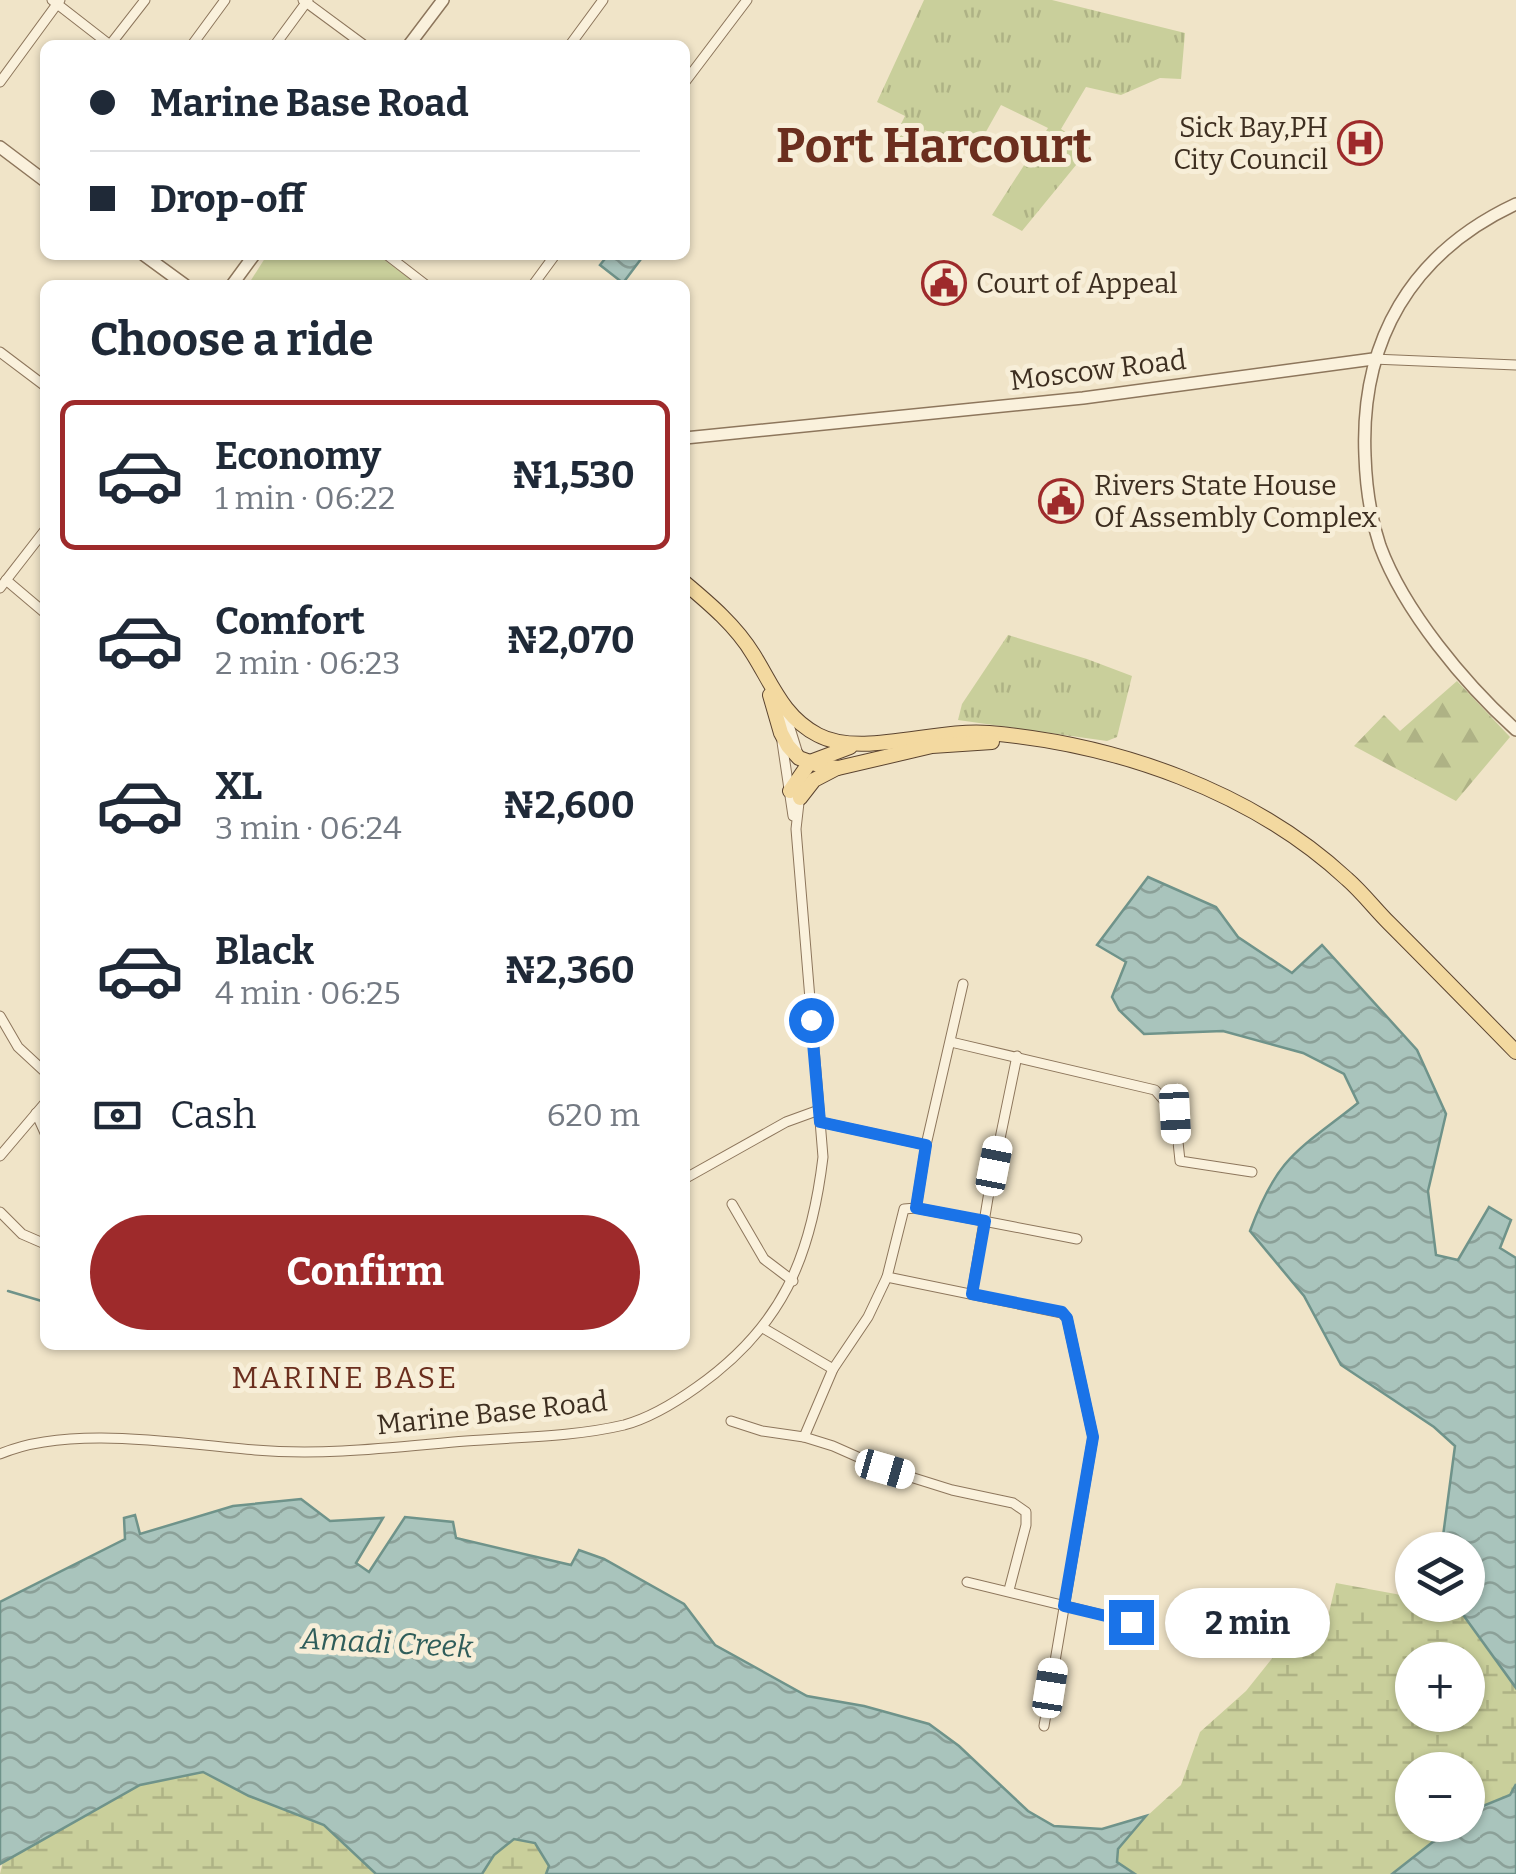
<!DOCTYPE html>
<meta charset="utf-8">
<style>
:root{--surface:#fff;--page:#f2f2f3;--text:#1f2937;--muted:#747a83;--line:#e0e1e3;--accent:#9e2a2b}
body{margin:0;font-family:Bitter,serif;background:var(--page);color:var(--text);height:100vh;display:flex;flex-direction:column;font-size:38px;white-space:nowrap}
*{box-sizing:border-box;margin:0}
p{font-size:32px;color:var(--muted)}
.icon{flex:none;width:55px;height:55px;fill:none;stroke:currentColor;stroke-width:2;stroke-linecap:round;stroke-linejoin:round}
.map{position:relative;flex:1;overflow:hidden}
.panel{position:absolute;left:40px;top:280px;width:650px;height:1070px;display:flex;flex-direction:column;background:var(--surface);border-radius:15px;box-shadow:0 2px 8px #0004}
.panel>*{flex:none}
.top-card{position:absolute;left:40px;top:40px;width:650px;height:220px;border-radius:15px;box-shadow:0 2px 8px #0004;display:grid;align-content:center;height:220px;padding:0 50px;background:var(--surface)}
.controls{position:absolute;left:1395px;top:1532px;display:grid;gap:20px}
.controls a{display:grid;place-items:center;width:90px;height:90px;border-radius:50%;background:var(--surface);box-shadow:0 2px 8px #0004;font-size:50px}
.end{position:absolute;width:45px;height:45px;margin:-22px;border:12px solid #1a73e8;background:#fff;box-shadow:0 0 0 5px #fff}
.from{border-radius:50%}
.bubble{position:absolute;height:70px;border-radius:35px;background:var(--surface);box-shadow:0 2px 8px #0004;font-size:32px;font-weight:700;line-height:70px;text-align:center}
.car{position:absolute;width:30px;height:60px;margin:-30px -15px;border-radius:12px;box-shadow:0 0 8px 2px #0007;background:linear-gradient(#fff 24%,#345 0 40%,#fff 0 76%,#345 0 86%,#fff 0)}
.top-card b{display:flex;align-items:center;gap:35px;height:95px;font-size:38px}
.top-card b+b{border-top:2px solid var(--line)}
.top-card i{width:25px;height:25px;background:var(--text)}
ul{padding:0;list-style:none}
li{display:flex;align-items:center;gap:30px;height:150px;margin:0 20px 15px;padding:0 30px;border:5px solid transparent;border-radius:15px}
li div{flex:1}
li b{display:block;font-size:38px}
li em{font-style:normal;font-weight:700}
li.active{border-color:var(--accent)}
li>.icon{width:90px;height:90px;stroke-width:1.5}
h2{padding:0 50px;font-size:45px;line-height:120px}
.pay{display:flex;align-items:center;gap:25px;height:110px;padding:0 50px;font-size:38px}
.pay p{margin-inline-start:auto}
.action{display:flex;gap:20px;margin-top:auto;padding:20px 50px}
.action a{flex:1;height:115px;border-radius:60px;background:var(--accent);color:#fff;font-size:40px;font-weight:700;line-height:115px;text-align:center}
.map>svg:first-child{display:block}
.grass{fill:url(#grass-tufts)}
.forest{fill:url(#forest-firs)}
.wetland{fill:url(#wetland-marsh);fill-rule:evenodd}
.pitch{fill:#c9cf9b}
.water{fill:url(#water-waves);stroke:#6f938a;stroke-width:2.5}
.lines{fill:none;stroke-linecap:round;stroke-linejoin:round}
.stream{stroke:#6f938a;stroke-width:2.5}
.minor-casing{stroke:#8d765c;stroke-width:11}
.tertiary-casing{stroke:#8d765c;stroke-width:14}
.primary-casing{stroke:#5b4430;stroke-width:16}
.minor{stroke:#faf1dc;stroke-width:9}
.tertiary{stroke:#faf1dc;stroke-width:11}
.primary{stroke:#f3d9a0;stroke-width:14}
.route{stroke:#1a73e8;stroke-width:12}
.labels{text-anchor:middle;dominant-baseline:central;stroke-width:10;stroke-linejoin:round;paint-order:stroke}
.poi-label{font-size:28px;fill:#3d2e20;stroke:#f7eed8;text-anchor:start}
.street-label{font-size:28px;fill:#3d2e20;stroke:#f7eed8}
.neighbourhood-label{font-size:30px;letter-spacing:2.5px;fill:#6b2e1e;stroke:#f7eed8}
.water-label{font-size:30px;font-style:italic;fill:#2f5d5a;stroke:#f7eed8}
.town-label{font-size:48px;font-weight:bold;fill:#6b2e1e;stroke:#f7eed8}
</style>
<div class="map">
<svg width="1516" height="1874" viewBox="0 0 1516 1874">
<defs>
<pattern id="grass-tufts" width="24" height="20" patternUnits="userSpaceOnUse" patternTransform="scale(2.5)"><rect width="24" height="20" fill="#c9cf9b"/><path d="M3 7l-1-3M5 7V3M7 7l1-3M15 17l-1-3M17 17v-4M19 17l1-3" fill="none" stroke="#aeb285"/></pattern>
<pattern id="forest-firs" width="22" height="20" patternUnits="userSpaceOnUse" patternTransform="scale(2.5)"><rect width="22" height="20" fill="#c9cf9b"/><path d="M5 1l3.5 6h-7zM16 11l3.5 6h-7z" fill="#aeb285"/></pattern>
<pattern id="wetland-marsh" width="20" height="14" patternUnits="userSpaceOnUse" patternTransform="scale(2.5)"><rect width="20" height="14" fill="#c9cf9b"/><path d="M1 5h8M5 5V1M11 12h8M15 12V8" fill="none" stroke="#aeb285"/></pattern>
<pattern id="water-waves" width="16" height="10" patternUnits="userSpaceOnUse" patternTransform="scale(2.5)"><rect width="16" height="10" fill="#a9c4bc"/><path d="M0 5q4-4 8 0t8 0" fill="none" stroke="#8ba098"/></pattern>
</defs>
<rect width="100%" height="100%" fill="#f0e4c8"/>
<g class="grass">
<path d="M924 0H1052L1185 33 1181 79 1160 78 1121 95 1086 87 1061 129 1090 148 1022 231 992 215 1048 128 1001 105 974 153 925 130 911 154 890 146 905 116 877 102Z"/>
<path d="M1008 635 1087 659 1132 676 1117 737 1107 741 958 720 962 704Z"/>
</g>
<path class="forest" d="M1457 681 1510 737 1456 801 1354 746 1384 715 1400 731Z"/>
<g class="wetland">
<path d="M1336 1583 1412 1597V1605H1456L1516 1688V1784L1510 1795 1468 1812V1770H1412V1825H1439L1434 1841 1392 1874H1135L1117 1862 1118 1849 1134 1828 1181 1785 1200 1732 1246 1691 1301 1622 1326 1625ZM1412 1660H1468V1715H1412Z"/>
<path d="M203 1772 249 1796 324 1825 376 1874H0L3 1861 140 1785Z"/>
<path d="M514 1838 535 1843 549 1866 546 1874H482L494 1855Z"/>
</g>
<path class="pitch" d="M267 255H378L418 285H248Z"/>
<g class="water">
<path d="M608 255H644L623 283 600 265Z"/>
<path d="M1148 877 1216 907 1238 937 1292 973 1322 945 1417 1050 1446 1114 1428 1191 1436 1255 1458 1260 1489 1207 1511 1220 1500 1248 1516 1258V1688L1456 1605H1468V1550H1444L1443 1536 1455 1446 1434 1427 1341 1365 1304 1296 1250 1231C1278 1155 1299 1150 1358 1103L1344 1074 1303 1053 1223 1031 1144 1034 1119 1010 1112 997 1126 962 1097 945Z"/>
<path d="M301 1499 330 1521 383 1518 356 1563 369 1572 405 1517 453 1522 456 1538 571 1565 579 1550 604 1559 684 1604 715 1645 807 1696 864 1706 929 1724 959 1746 1028 1811 1054 1826 1102 1829 1146 1816 1118 1849 1117 1862 1135 1874H546L549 1866 535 1843 514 1839 494 1855 482 1874H376L324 1825 249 1796 203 1772 140 1785 0 1864V1602L125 1539 124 1518 135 1515 140 1534 233 1506Z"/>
<path d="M1516 1784V1874H1392L1434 1841 1439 1825H1468V1812L1510 1795Z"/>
</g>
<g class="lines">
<path class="stream" d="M8 1291 45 1302"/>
<g class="minor-casing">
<g id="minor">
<path d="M52 0 110 45"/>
<path d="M303 0 364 45"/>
<path d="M110 45 145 0"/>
<path d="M192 45 225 0"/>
<path d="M275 45 308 0"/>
<path d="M570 45 603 0"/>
<path d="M0 82 60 0"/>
<path d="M685 82 747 0"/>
<path d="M387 255 426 285"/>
<path d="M533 285 555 255"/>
<path d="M0 352 45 386"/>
<path d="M1373 359 1516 365"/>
<path d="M6 580 45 613"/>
<path d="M0 588 45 530"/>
<path d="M785 712 798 754"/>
<path d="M782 742 793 816"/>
<path d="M0 1016 18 1047 45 1072"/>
<path d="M951 1042 1155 1090 1175 1113 1180 1161 1252 1172"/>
<path d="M36 1113 45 1133"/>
<path d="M820 1122 926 1145 916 1208 1077 1239"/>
<path d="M926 1145 963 984"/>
<path d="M0 1156 45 1103"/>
<path d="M686 1178 786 1122 819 1110"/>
<path d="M732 1204 764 1259 793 1281"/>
<path d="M916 1208 904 1209 887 1277 1062 1313 1067 1318 1093 1437 1044 1726"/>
<path d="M0 1212 22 1234 45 1244"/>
<path d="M972 1294 989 1192 1017 1056"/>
<path d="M763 1328 833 1369 804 1437 833 1446 885 1469 952 1490 1013 1503 1026 1512V1525L1009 1590"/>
<path d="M833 1369 868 1317 887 1277"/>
<path d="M731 1421 762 1431 804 1437"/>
<path d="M0 1454C68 1424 182 1444 255 1450 326 1456 395 1447 466 1441 518 1437 573 1437 624 1425 650 1418 676 1402 697 1387 782 1327 811 1258 823 1157L796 829 800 794"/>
<path d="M967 1582 1131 1622"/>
</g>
</g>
<g class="tertiary-casing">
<g id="tertiary">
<path d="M409 45 443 0"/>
<path d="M0 147 45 181"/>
<path d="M1516 204C1411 253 1360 341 1365 456 1366 487 1370 516 1380 546 1404 611 1465 684 1516 730"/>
<path d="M144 255 185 285"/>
<path d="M232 285 254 255"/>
<path d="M685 438 1083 398 1373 359"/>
</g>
</g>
<g class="primary-casing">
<g id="primary">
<path d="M685 583C710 604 736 626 753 654 772 684 783 717 818 735 861 758 937 728 989 733 1117 744 1252 791 1347 879 1362 892 1375 909 1389 923 1432 966 1474 1009 1516 1052"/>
<path d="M770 695 781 733 788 746 799 758 821 766 838 768 932 746 992 742"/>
<path d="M790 791 810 762 850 747"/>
<path d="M800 798 814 780 837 768"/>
</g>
</g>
<use href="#minor" class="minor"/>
<use href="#tertiary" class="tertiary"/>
<use href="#primary" class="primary"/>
</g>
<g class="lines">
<path class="route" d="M811 1020 820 1122 926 1145 916 1208 985 1221 972 1294 1062 1312 1067 1318 1093 1437 1064 1606 1131 1622"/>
</g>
<defs>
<g id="hospital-ring" transform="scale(2.25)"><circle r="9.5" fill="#f7eed8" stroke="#9e2a2b" stroke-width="1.5"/><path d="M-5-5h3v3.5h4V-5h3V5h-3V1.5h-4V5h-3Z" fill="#9e2a2b"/></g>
<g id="civic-ring" transform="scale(2.25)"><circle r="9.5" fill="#f7eed8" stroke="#9e2a2b" stroke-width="1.5"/><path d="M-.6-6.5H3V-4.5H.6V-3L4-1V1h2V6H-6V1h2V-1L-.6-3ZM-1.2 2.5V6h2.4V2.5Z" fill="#9e2a2b"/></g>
</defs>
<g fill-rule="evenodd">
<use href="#hospital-ring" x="1360" y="143"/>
<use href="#civic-ring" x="944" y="283"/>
<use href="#civic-ring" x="1061" y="501"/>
</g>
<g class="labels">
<g class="poi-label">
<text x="1328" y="127" text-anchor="end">Sick Bay,PH<tspan x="1328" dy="32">City Council</tspan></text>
<text x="976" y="283">Court of Appeal</text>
<text x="1094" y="485">Rivers State House<tspan x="1094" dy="32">Of Assembly Complex</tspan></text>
</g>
<g class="street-label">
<text transform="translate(1098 370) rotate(-7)">Moscow Road</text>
<text transform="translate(492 1413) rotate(-6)">Marine Base Road</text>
</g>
<g class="neighbourhood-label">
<text x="345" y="1378">MARINE BASE</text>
</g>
<g class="water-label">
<text transform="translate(387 1643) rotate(3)">Amadi Creek</text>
</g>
<g class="town-label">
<text x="934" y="146">Port Harcourt</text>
</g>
</g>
</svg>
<div class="controls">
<a><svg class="icon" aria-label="layers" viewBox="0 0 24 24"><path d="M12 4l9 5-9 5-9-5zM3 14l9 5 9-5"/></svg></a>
<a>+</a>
<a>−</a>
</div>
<i class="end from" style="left:811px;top:1020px"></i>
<i class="end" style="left:1131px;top:1622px"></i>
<div class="bubble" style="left:1165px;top:1588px;width:165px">2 min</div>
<i class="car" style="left:1175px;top:1114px;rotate:177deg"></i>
<i class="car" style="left:994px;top:1166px;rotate:11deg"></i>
<i class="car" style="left:885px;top:1469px;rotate:106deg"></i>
<i class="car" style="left:1050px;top:1688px;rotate:9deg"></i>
<div class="top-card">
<b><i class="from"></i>Marine Base Road</b>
<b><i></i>Drop-off</b>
</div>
<section class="panel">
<h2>Choose a ride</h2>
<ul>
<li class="active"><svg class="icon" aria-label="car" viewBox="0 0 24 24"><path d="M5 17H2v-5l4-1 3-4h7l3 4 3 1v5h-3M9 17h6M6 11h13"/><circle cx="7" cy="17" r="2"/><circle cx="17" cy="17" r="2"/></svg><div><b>Economy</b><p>1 min · 06:22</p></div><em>₦1,530</em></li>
<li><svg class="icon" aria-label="car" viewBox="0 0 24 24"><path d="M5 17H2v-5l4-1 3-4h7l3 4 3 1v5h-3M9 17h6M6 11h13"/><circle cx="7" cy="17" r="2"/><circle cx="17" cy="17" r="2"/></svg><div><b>Comfort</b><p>2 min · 06:23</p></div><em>₦2,070</em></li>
<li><svg class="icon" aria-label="car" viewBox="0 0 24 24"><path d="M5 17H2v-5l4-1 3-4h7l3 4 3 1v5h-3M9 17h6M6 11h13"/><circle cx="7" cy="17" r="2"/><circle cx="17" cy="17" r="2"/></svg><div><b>XL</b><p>3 min · 06:24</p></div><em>₦2,600</em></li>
<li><svg class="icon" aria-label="car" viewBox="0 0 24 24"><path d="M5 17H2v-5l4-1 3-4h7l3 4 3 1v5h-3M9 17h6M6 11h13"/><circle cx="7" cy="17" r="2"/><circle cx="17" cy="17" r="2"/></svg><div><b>Black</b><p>4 min · 06:25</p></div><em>₦2,360</em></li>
</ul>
<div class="pay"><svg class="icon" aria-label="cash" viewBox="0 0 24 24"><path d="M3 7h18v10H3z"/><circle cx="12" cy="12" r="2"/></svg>Cash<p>620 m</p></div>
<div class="action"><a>Confirm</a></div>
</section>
</div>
